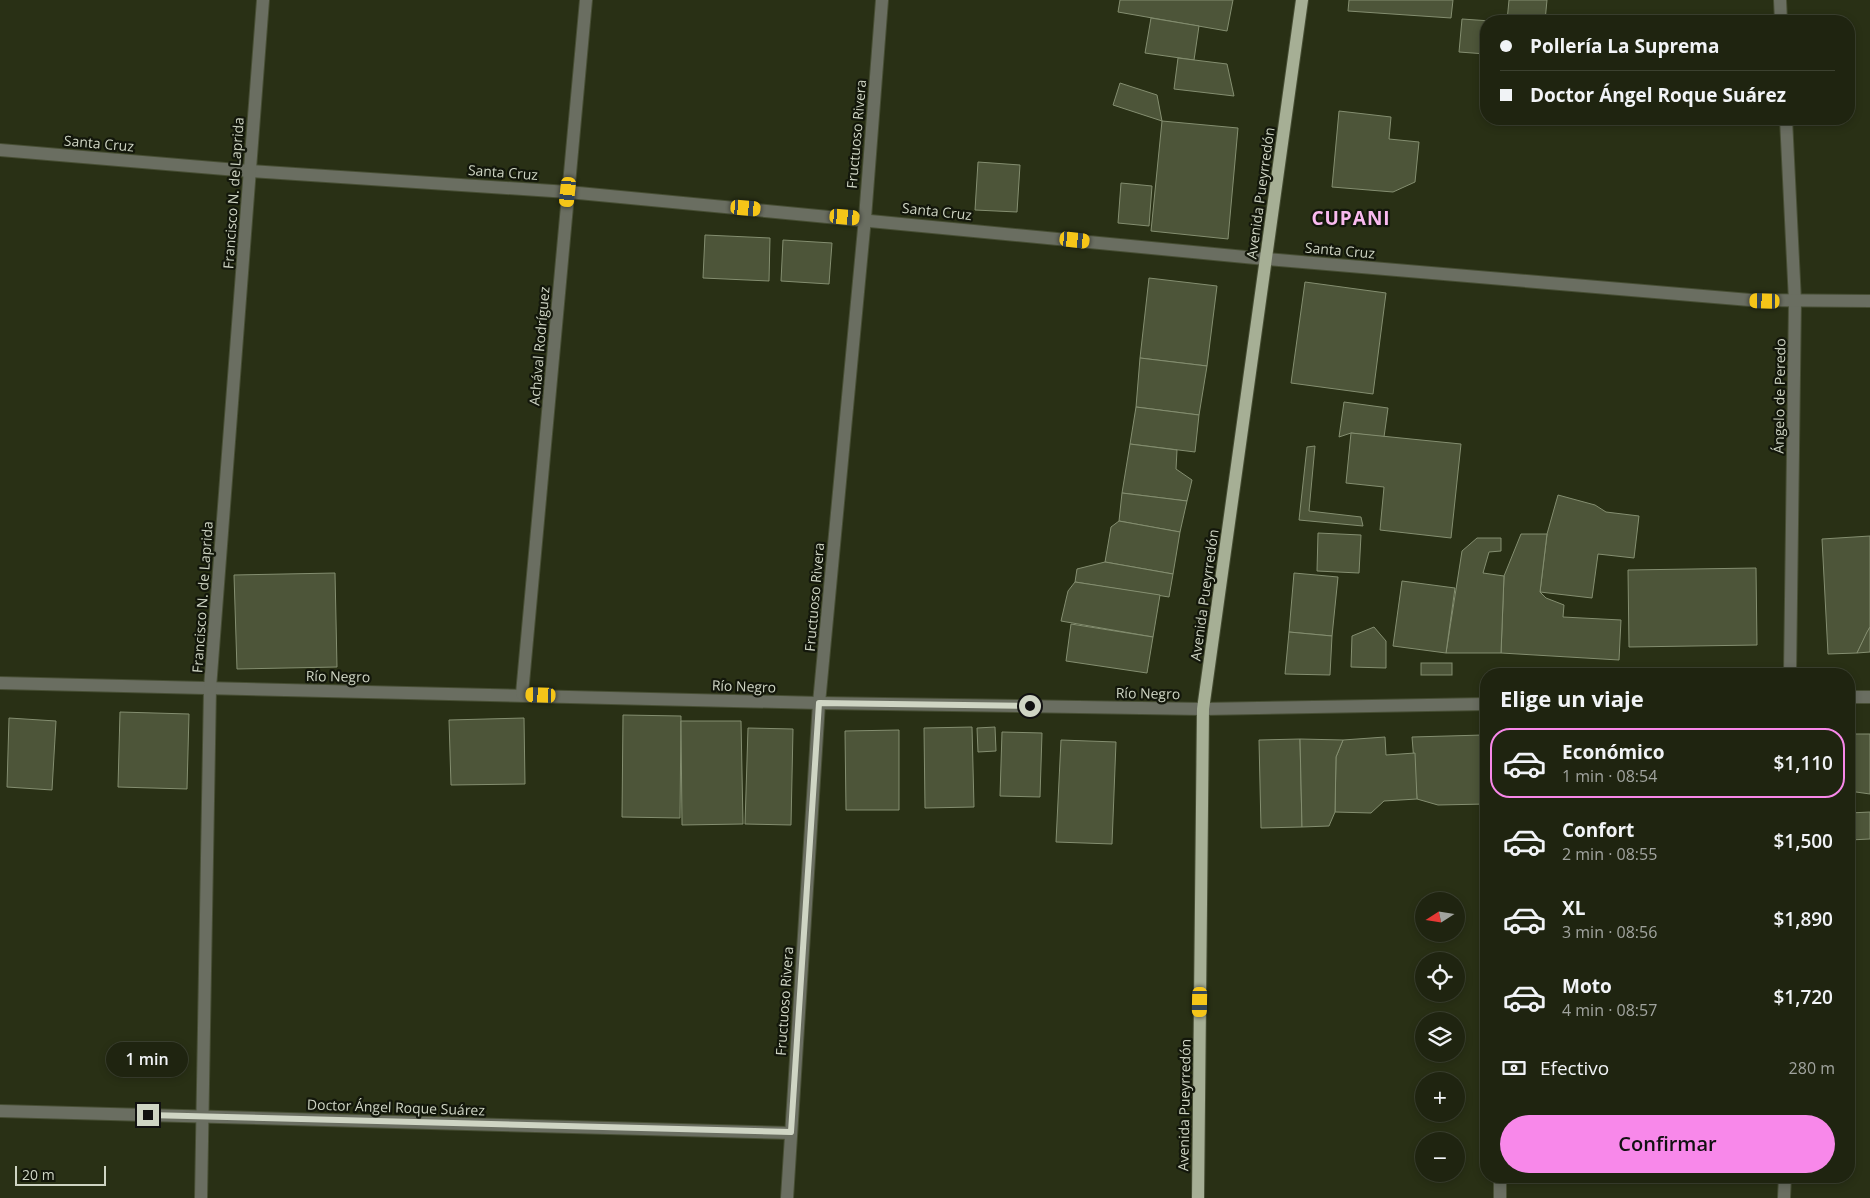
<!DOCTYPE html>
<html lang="es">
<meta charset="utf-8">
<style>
:root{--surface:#1f2410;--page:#272c19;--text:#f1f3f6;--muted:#a1a49f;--line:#3c4130;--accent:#f888ea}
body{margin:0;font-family:"Open Sans",sans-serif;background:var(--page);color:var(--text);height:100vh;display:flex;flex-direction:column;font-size:19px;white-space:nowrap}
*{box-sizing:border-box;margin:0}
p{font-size:16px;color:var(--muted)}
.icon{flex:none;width:28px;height:28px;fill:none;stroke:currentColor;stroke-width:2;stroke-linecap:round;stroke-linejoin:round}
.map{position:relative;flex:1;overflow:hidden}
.panel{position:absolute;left:1480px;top:668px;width:375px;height:515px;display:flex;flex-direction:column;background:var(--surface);border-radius:20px;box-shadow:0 2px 8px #0003,0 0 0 1px var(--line)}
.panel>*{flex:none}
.hud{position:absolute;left:1480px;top:15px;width:375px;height:110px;border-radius:20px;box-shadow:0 2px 8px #0003,0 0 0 1px var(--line);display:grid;align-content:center;height:110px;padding:0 20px;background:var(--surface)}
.needle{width:32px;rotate:258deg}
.controls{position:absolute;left:1415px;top:892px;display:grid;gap:10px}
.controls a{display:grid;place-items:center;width:50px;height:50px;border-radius:50%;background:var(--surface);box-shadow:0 2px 8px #0003,0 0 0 1px var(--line);font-size:25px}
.scale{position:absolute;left:15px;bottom:12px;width:91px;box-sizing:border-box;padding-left:5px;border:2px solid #cfd5c4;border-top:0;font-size:14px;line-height:18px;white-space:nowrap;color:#cfd5c4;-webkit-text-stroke:4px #13170b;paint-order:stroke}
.end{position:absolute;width:22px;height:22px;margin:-11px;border:6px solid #cfd5c4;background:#111;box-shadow:0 0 0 2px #111}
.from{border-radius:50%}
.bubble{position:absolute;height:35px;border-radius:18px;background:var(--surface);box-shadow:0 2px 8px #0003,0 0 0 1px var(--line);font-size:16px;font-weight:600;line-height:35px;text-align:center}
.car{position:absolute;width:15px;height:30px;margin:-15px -8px;border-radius:6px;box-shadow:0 0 4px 1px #0007;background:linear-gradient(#f5c518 24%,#345 0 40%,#f5c518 0 76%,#345 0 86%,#f5c518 0)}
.hud b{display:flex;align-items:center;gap:18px;height:48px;font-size:19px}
.hud b+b{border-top:1px solid var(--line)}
.hud i{width:12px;height:12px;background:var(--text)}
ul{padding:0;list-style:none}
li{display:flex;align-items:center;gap:15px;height:70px;margin:0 10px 8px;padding:0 10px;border:2px solid transparent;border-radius:20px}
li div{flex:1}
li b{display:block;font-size:19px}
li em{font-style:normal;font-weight:600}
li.current{border-color:var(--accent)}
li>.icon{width:45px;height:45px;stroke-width:1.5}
h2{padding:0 20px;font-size:22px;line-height:60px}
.pay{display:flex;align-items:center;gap:12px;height:55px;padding:0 20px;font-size:19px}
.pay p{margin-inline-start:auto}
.button{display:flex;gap:10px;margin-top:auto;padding:10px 20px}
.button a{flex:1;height:58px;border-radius:30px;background:var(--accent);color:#111;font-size:20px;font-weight:600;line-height:58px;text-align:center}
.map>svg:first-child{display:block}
.building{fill:#4d5539;stroke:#848e70}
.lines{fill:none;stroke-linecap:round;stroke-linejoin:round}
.minor-casing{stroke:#474e34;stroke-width:14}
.major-casing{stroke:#474e34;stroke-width:14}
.minor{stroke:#6a6e61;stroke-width:12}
.major{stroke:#a6af95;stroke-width:12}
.route{stroke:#cfd5c4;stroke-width:6}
.labels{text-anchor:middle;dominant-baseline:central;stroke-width:4.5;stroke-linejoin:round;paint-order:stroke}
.street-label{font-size:14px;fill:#cfd5c4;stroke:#13170b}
.district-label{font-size:19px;font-weight:bold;letter-spacing:1px;fill:#f9baef;stroke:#13170b}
</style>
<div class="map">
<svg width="1870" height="1198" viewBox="0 0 1870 1198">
<rect width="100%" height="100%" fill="#293015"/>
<g class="building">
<path d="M1120 0H1233L1227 31 1118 12Z"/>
<path d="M1349 0H1453L1451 18 1348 11Z"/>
<path d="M1509 0H1547L1545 21H1507Z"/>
<path d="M1151 18 1199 26 1194 60 1145 53Z"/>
<path d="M1462 19 1491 21H1486V54L1459 52Z"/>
<path d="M1178 58 1227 64 1234 96 1174 89Z"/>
<path d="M1120 83 1157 95 1162 121 1113 105Z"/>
<path d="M1339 111 1391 117 1389 139 1419 142 1415 182 1393 192 1332 187Z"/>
<path d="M1162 121 1238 128 1228 239 1151 231Z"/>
<path d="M978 162 1020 165 1017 212 975 210Z"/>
<path d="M1121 183 1152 186 1149 226 1118 223Z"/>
<path d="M705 235 770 238 769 281 703 278Z"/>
<path d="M783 240 832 243 829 284 781 281Z"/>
<path d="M1149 278 1217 286 1207 366 1140 358Z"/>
<path d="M1305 282 1386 293 1373 394 1291 383Z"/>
<path d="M1140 358 1207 366 1199 415 1136 407Z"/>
<path d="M1344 402 1388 408 1384 437 1351 433 1339 437Z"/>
<path d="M1136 407 1199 415 1195 452 1130 444Z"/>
<path d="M1351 433 1461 444 1451 538 1380 530 1384 487 1346 483Z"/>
<path d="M1130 444 1177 450 1176 469 1192 480 1187 501 1122 493Z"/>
<path d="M1315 446 1309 511 1361 517 1363 526 1299 520 1307 447Z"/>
<path d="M1122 493 1187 501 1180 532 1119 521Z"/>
<path d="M1558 495 1595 505 1606 512 1639 516 1634 558 1598 554 1592 598 1540 592 1547 534Z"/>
<path d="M1119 521 1180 532 1173 574 1105 562 1111 527Z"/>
<path d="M1318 533 1361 535 1359 573 1317 571Z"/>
<path d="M1521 534H1547L1540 592 1546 598 1564 605 1563 617 1621 620 1619 660 1501 653 1504 576Z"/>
<path d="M1870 536V627L1857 653 1828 654 1822 539Z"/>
<path d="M1477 538H1501V551L1489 552 1483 573 1504 576 1501 653H1446L1462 551Z"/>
<path d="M1105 562 1173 574 1169 597 1075 582 1077 569Z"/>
<path d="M1756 568 1757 645 1629 647 1628 570Z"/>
<path d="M335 573 337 667 237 669 234 575Z"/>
<path d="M1294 573 1338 577 1332 636 1289 632Z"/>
<path d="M1402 581 1455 588 1446 653 1393 646Z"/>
<path d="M1075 582 1160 595 1153 637 1061 621 1068 591Z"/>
<path d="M1071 624 1153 637 1147 673 1066 661Z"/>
<path d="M1374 627 1386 641V668L1351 667 1352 636Z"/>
<path d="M1870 627V652L1857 653 1867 632Z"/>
<path d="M1289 632 1332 636 1330 675 1285 674Z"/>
<rect x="1421" y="663" width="31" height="12"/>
<path d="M120 712 189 714 187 789 118 787Z"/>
<path d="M623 715 681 716 680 818 622 817Z"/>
<path d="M9 718 56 721 52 790 7 787Z"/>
<path d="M524 718 525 784 451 785 449 720Z"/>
<path d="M681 721H741L743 824 682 825Z"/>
<path d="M972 727 974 807 925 808 924 728Z"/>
<path d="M995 727 996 751 978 752 977 728Z"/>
<path d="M748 728 793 729 791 825 745 824Z"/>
<path d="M899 730V810H846L845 731Z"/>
<path d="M1002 732 1042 733 1040 797 1000 796Z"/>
<path d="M1849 734H1870V794L1849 791Z"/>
<path d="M1483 735 1486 804 1438 805 1417 799 1412 737Z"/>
<path d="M1385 737 1386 755 1415 753 1417 799 1384 801 1371 813 1335 812 1336 757 1343 740Z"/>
<path d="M1300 739 1302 827 1261 828 1259 740Z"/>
<path d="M1300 739 1343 740 1336 757 1335 812 1329 826 1302 827Z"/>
<path d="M1061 740 1116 742 1112 844 1056 842Z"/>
<path d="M1870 812V839L1849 840V813Z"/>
</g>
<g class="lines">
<g class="minor-casing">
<g id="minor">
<path d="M1780 0 1781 21"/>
<path d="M1786 119 1795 301 1790 674"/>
<path d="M0 150 249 171 568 192 1266 259 1750 300 1870 301"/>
<path d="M0 683 819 703 1203 709 1486 704"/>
<path d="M522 694 586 0"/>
<path d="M1849 697H1870"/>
<path d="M0 1111 791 1133"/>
<path d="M201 1198 210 688 263 0"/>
<path d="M787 1198 819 703 865 218 882 0"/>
<path d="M1500 1198V1176"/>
<path d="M1784 1198 1785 1176"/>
</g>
</g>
<g class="major-casing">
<path id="major" d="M1198 1198 1203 709 1302 0"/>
</g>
<use href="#minor" class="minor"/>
<use href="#major" class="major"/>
</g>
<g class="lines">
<path class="route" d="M148 1115 791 1132 819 703 1030 706"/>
</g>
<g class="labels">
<g class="street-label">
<text transform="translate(856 134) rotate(-85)">Fructuoso Rivera</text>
<text transform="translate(99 143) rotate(5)">Santa Cruz</text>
<text transform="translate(503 172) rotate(4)">Santa Cruz</text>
<text transform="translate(233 193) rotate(-86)">Francisco N. de Laprida</text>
<text transform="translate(1260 193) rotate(-82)">Avenida Pueyrredón</text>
<text transform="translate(937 211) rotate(6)">Santa Cruz</text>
<text transform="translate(1340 250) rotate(5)">Santa Cruz</text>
<text transform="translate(539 346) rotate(-85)">Achával Rodríguez</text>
<text transform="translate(1779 396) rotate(-89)">Ángelo de Peredo</text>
<text transform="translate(1204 595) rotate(-82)">Avenida Pueyrredón</text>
<text transform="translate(202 597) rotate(-86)">Francisco N. de Laprida</text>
<text transform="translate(814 597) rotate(-85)">Fructuoso Rivera</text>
<text transform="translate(338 676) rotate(1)">Río Negro</text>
<text transform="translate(744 686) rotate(2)">Río Negro</text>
<text transform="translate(1148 693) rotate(1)">Río Negro</text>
<text transform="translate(784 1001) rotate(-86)">Fructuoso Rivera</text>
<text transform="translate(1184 1105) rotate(-89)">Avenida Pueyrredón</text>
<text transform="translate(396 1107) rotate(2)">Doctor Ángel Roque Suárez</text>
</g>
<g class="district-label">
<text x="1351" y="218">CUPANI</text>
</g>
</g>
</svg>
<div class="controls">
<a><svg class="needle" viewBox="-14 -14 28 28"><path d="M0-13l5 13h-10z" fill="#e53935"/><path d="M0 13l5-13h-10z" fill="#a1a49f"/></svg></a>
<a><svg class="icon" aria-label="locate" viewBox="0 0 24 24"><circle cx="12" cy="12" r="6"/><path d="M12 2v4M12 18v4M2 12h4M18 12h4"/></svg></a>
<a><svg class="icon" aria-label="layers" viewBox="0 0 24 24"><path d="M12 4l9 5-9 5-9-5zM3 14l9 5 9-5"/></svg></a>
<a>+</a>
<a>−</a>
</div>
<div class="scale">20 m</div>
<i class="end from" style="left:1030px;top:706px"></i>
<i class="end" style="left:148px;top:1115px"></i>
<div class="bubble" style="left:106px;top:1042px;width:82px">1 min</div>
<i class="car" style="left:568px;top:192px;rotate:186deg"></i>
<i class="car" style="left:746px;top:208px;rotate:95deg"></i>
<i class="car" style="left:845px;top:217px;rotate:95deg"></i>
<i class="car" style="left:1075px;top:240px;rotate:96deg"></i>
<i class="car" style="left:1765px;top:301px;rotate:271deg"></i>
<i class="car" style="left:541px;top:695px;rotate:272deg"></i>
<i class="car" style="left:1200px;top:1002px;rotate:181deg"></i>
<div class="hud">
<b><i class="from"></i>Pollería La Suprema</b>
<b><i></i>Doctor Ángel Roque Suárez</b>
</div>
<section class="panel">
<h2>Elige un viaje</h2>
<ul>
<li class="current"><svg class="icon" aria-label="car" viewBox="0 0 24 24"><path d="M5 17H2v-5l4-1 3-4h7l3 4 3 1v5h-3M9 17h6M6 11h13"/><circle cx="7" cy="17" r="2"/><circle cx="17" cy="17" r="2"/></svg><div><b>Económico</b><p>1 min · 08:54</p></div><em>$1,110</em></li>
<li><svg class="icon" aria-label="car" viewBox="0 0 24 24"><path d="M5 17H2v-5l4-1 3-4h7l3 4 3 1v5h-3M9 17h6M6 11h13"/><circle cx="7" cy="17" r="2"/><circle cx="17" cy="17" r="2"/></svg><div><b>Confort</b><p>2 min · 08:55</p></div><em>$1,500</em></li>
<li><svg class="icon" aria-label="car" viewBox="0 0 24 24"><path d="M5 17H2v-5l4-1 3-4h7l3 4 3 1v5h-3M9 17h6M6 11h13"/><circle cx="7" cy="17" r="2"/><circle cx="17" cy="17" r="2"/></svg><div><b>XL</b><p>3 min · 08:56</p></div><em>$1,890</em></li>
<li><svg class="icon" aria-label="car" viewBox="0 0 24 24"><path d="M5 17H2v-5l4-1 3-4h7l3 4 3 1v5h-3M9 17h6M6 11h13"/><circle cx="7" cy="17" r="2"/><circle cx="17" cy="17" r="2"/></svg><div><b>Moto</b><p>4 min · 08:57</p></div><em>$1,720</em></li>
</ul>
<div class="pay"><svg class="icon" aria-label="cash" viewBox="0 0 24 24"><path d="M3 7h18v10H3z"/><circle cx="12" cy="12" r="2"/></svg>Efectivo<p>280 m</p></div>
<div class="button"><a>Confirmar</a></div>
</section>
</div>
